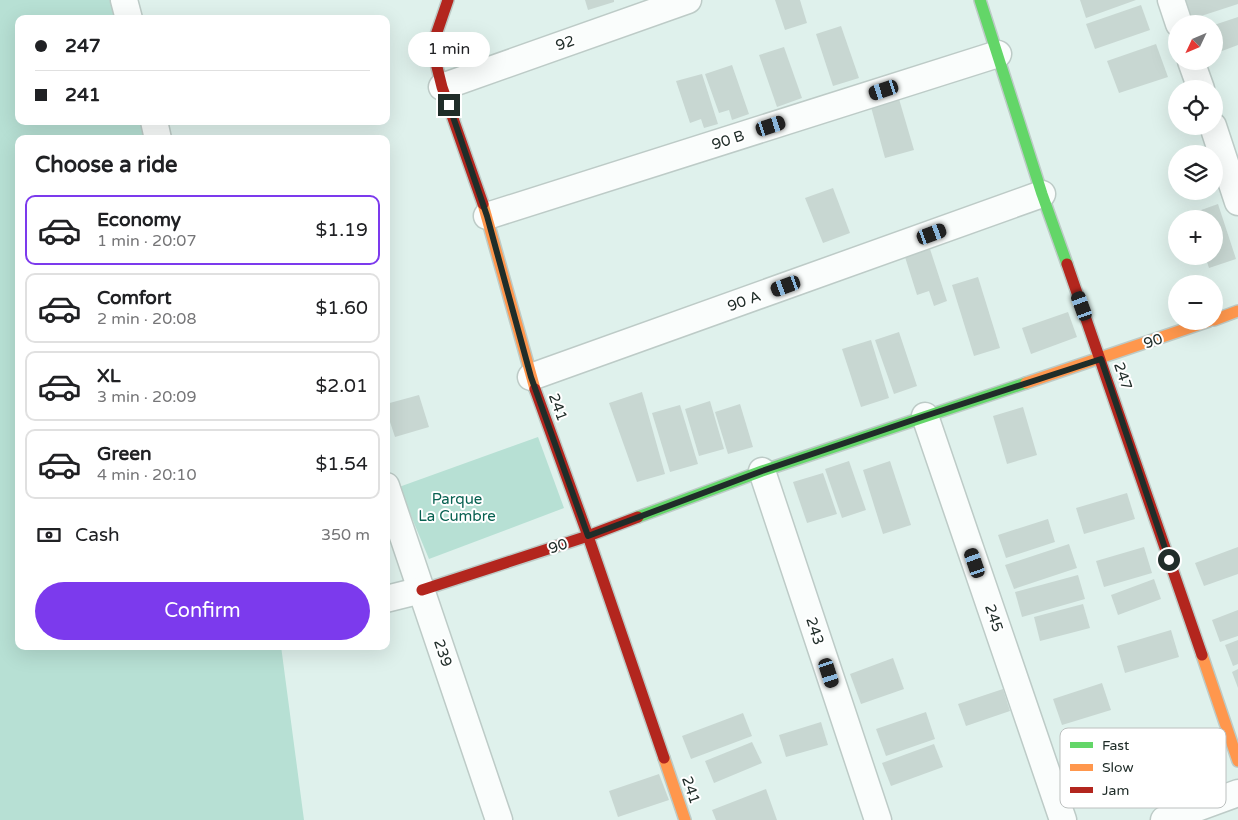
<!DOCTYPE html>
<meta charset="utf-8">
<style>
:root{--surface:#fff;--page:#f2f2f2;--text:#202124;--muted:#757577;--line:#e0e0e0;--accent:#7c3aed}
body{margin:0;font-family:"Varela Round",sans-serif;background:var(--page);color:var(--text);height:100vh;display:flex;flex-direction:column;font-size:19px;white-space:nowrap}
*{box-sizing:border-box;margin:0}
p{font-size:16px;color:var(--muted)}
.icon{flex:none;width:28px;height:28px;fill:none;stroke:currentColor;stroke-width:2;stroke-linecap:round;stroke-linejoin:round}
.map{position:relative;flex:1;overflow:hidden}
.sheet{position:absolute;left:15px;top:135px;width:375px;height:515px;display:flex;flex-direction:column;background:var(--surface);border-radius:10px;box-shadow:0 5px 20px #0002}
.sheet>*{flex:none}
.hud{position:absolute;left:15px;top:15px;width:375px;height:110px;border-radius:10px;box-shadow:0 5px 20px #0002;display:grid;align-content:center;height:110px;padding:0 20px;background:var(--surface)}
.needle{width:32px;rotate:226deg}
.buttons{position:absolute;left:1168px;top:15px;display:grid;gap:10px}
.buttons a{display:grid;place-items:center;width:55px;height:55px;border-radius:50%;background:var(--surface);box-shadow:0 5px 20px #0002;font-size:25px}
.end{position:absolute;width:22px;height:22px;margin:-11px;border:6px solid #202d29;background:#fff;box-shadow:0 0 0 2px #fff}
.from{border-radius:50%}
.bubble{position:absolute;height:35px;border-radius:18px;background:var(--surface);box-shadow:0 5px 20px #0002;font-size:16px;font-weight:600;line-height:35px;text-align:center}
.car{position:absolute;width:15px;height:30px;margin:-15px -8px;border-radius:6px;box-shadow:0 0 4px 1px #0007;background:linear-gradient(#222 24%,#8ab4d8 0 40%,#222 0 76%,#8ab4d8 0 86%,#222 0)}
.hud b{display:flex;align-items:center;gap:18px;height:48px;font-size:19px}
.hud b+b{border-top:1px solid var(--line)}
.hud i{width:12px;height:12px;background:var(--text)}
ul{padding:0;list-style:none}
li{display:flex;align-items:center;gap:15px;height:70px;margin:0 10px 8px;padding:0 10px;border:2px solid var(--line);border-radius:10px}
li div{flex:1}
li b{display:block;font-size:19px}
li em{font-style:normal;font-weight:600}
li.selected{border-color:var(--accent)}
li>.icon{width:45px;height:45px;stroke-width:1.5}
h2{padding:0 20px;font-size:22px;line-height:60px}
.pay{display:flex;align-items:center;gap:12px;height:55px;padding:0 20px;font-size:19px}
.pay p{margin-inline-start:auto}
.action{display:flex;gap:10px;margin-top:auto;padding:10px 20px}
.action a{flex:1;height:58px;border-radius:30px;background:var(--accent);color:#fff;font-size:20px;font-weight:600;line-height:58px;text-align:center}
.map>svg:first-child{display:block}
.green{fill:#b7e0d4}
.building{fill:#c8d7d2}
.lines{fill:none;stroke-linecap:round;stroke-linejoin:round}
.street-casing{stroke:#bdcbc7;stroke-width:29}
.fast-casing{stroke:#bdcbc7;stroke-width:14}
.slow-casing{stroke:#bdcbc7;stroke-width:14}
.jam-casing{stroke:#bdcbc7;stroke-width:14}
.street{stroke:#fafdfc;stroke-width:26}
.fast{stroke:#63d668;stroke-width:11}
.slow{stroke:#ff974d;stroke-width:11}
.jam{stroke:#b3261e;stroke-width:11}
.route{stroke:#202d29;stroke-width:6}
.labels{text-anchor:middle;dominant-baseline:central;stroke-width:4;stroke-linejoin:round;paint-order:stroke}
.street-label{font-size:15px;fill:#202d29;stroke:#fff}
.park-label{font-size:15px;fill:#086151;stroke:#fff}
.key{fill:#fff;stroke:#bcc0bf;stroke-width:1}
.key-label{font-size:14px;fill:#202d29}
</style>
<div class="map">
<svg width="1238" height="820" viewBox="0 0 1238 820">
<rect width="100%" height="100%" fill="#dff1ec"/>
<g class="green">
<path d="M0 0H110L115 19H19V121H142L147 139H19V646H281L304 820H0Z"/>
<path d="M538 437 564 508 429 559 399 487Z"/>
</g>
<g class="building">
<path d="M585 0H614V2L588 10Z"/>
<path d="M775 0H800L807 23 785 30Z"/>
<path d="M1080 0H1136L1086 18Z"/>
<path d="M1185 0H1238V4L1192 19Z"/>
<path d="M1141 5 1150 30 1095 49 1086 24Z"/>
<path d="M1238 17V45L1214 54V25Z"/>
<path d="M841 26 859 78 833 86 816 34Z"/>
<path d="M1156 44 1168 77 1119 93 1107 61Z"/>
<path d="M784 47 802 98 777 107 759 55Z"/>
<path d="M732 65 749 114 732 120 729 110 719 113 705 74Z"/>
<path d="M702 74 718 124 704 128 701 119 690 123 676 81Z"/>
<path d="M899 99 914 150 885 158 871 107Z"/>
<path d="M833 188 850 233 823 243 805 198Z"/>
<path d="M1218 204 1236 259 1209 268 1205 256H1214V219H1192L1190 214Z"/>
<path d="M930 249 947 301 934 306 929 291 917 295 905 257Z"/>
<path d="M978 277 1000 348 974 356 952 285Z"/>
<path d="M1068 312 1077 337 1031 354 1022 328Z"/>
<path d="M899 332 917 386 894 394 875 340Z"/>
<path d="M871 340 889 398 861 407 842 349Z"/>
<path d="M642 392 665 474 637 482 609 403Z"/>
<path d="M419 395 429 427 395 437 386 410V404Z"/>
<path d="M710 401 724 449 699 456 685 409Z"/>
<path d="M740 404 753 447 728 454 715 412Z"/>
<path d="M680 405 698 464 670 472 652 413Z"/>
<path d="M1023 407 1037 455 1007 464 993 416Z"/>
<path d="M849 461 866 510 842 518 825 469Z"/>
<path d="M890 461 911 525 883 534 863 470Z"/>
<path d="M823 473 837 514 807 523 793 482Z"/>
<path d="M1127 493 1135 519 1084 534 1076 508Z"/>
<path d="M1048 519 1055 542 1006 558 998 535Z"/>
<path d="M1069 544 1077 568 1014 589 1005 565Z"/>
<path d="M1144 547 1152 573 1104 587 1096 561Z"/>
<path d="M1238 547V574L1204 586 1195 563Z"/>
<path d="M1078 575 1085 599 1022 617 1015 592Z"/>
<path d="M1154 579 1161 599 1118 615 1111 595Z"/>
<path d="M1083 604 1090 628 1040 641 1034 617Z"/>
<path d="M1238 610V636L1220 642 1212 620Z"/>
<path d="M1171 630 1179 657 1125 673 1117 646Z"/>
<path d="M1238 640V664L1233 666 1225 645Z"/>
<path d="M893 658 904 689 861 704 850 674Z"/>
<path d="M1238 669V688L1232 672Z"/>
<path d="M1102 683 1111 710 1062 725 1053 699Z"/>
<path d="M1003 689 1010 711 966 726 958 704Z"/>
<path d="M926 712 935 739 886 756 876 729Z"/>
<path d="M743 713 752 736 691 759 682 736Z"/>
<path d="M821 722 828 745 786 757 779 735Z"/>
<path d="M752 742 762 763 714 783 705 761Z"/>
<path d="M934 744 943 767 891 786 882 763Z"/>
<path d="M659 774 669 800 618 817 609 791Z"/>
<path d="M766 789 777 820H716L712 810Z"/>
</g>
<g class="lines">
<g class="street-casing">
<g id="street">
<path d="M124 0 129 19"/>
<path d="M1171 0 1179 24"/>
<path d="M1191 61 1201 89"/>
<path d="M442 87 688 0"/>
<path d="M154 121 158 139"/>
<path d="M1213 126 1238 202"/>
<path d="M487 216 998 54"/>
<path d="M531 377 1042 194"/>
<path d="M925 416 1063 820"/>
<path d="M762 471 878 820"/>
<path d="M386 486 499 820"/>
<path d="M386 599 422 590"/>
<path d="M1164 820 1238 793"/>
</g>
</g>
<g class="fast-casing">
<g id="fast">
<path d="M980 0 1042 194 1067 264"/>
<path d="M638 517 762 471 1026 383"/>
</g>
</g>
<g class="slow-casing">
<g id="slow">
<path d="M483 204 535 389"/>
<path d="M1214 320 1238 311"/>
<path d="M1026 383 1209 321"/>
<path d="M1202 655 1238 761"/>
<path d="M664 758 685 820"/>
</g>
</g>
<g class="jam-casing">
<g id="jam">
<path d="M448 0 436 35V63L442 87 483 204"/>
<path d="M1067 264 1202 655"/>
<path d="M535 389 588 536 664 758"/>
<path d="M422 590 588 536 638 517"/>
</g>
</g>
<use href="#street" class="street"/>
<use href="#fast" class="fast"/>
<use href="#slow" class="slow"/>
<use href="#jam" class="jam"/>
</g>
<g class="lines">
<path class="route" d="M449 105 487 216 531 377 588 536 762 471 925 416 1101 359 1169 560"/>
</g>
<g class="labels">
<g class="street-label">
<text transform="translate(565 43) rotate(-19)">92</text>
<text transform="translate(728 140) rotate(-18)">90 B</text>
<text transform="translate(744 301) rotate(-20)">90 A</text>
<text transform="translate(1153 341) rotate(-19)">90</text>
<text transform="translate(1123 376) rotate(71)">247</text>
<text transform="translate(558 407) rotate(70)">241</text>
<text transform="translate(558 546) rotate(-18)">90</text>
<text transform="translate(994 618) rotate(71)">245</text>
<text transform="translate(815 631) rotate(72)">243</text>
<text transform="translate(443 653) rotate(71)">239</text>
<text transform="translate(691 790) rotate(71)">241</text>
</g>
<g class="park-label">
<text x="457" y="499">Parque<tspan x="457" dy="17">La Cumbre</tspan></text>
</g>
</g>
<rect x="1060" y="728" width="166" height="80" rx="8" class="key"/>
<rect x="1070" y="742" width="23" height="6" fill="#63d668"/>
<rect x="1070" y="764" width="23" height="7" fill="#ff974d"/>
<rect x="1070" y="787" width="23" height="6" fill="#b3261e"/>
<g class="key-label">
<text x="1102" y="750">Fast</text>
<text x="1102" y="772">Slow</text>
<text x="1102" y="795">Jam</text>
</g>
</svg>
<div class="buttons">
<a><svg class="needle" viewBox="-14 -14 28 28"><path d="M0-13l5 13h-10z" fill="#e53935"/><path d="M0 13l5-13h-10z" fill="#757577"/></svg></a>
<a><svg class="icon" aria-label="locate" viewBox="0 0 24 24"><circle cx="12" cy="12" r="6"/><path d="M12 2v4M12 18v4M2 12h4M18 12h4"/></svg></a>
<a><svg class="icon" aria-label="layers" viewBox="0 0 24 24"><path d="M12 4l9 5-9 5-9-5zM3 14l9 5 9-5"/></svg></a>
<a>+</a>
<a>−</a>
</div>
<i class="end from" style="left:1169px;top:560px"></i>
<i class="end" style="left:449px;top:105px"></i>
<div class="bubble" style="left:408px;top:32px;width:82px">1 min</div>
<i class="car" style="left:884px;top:90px;rotate:252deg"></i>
<i class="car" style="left:771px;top:126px;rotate:72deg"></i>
<i class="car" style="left:932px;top:234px;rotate:70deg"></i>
<i class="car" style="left:786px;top:286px;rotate:250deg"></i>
<i class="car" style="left:1082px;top:306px;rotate:340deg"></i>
<i class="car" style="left:975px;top:563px;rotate:341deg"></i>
<i class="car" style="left:829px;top:673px;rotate:162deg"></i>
<div class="hud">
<b><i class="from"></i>247</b>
<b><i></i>241</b>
</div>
<section class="sheet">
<h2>Choose a ride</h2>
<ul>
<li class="selected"><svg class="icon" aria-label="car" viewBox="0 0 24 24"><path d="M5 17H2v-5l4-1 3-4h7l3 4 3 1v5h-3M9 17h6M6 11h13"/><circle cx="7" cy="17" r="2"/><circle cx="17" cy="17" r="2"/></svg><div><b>Economy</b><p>1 min · 20:07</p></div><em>$1.19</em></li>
<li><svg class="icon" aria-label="car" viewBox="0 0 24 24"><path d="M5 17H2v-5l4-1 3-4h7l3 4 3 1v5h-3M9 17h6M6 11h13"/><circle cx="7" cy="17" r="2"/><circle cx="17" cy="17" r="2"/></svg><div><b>Comfort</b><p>2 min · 20:08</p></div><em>$1.60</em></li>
<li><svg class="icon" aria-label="car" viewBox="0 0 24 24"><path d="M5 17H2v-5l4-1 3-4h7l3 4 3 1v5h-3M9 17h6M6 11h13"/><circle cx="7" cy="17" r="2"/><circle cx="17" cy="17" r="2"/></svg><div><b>XL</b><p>3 min · 20:09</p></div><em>$2.01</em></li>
<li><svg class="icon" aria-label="car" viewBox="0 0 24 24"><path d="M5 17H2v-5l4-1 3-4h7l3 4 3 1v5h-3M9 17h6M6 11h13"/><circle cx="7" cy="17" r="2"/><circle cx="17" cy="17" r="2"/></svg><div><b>Green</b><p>4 min · 20:10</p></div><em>$1.54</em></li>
</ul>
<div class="pay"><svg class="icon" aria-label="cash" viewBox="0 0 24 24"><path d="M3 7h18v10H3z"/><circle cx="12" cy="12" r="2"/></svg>Cash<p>350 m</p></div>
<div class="action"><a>Confirm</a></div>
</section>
</div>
